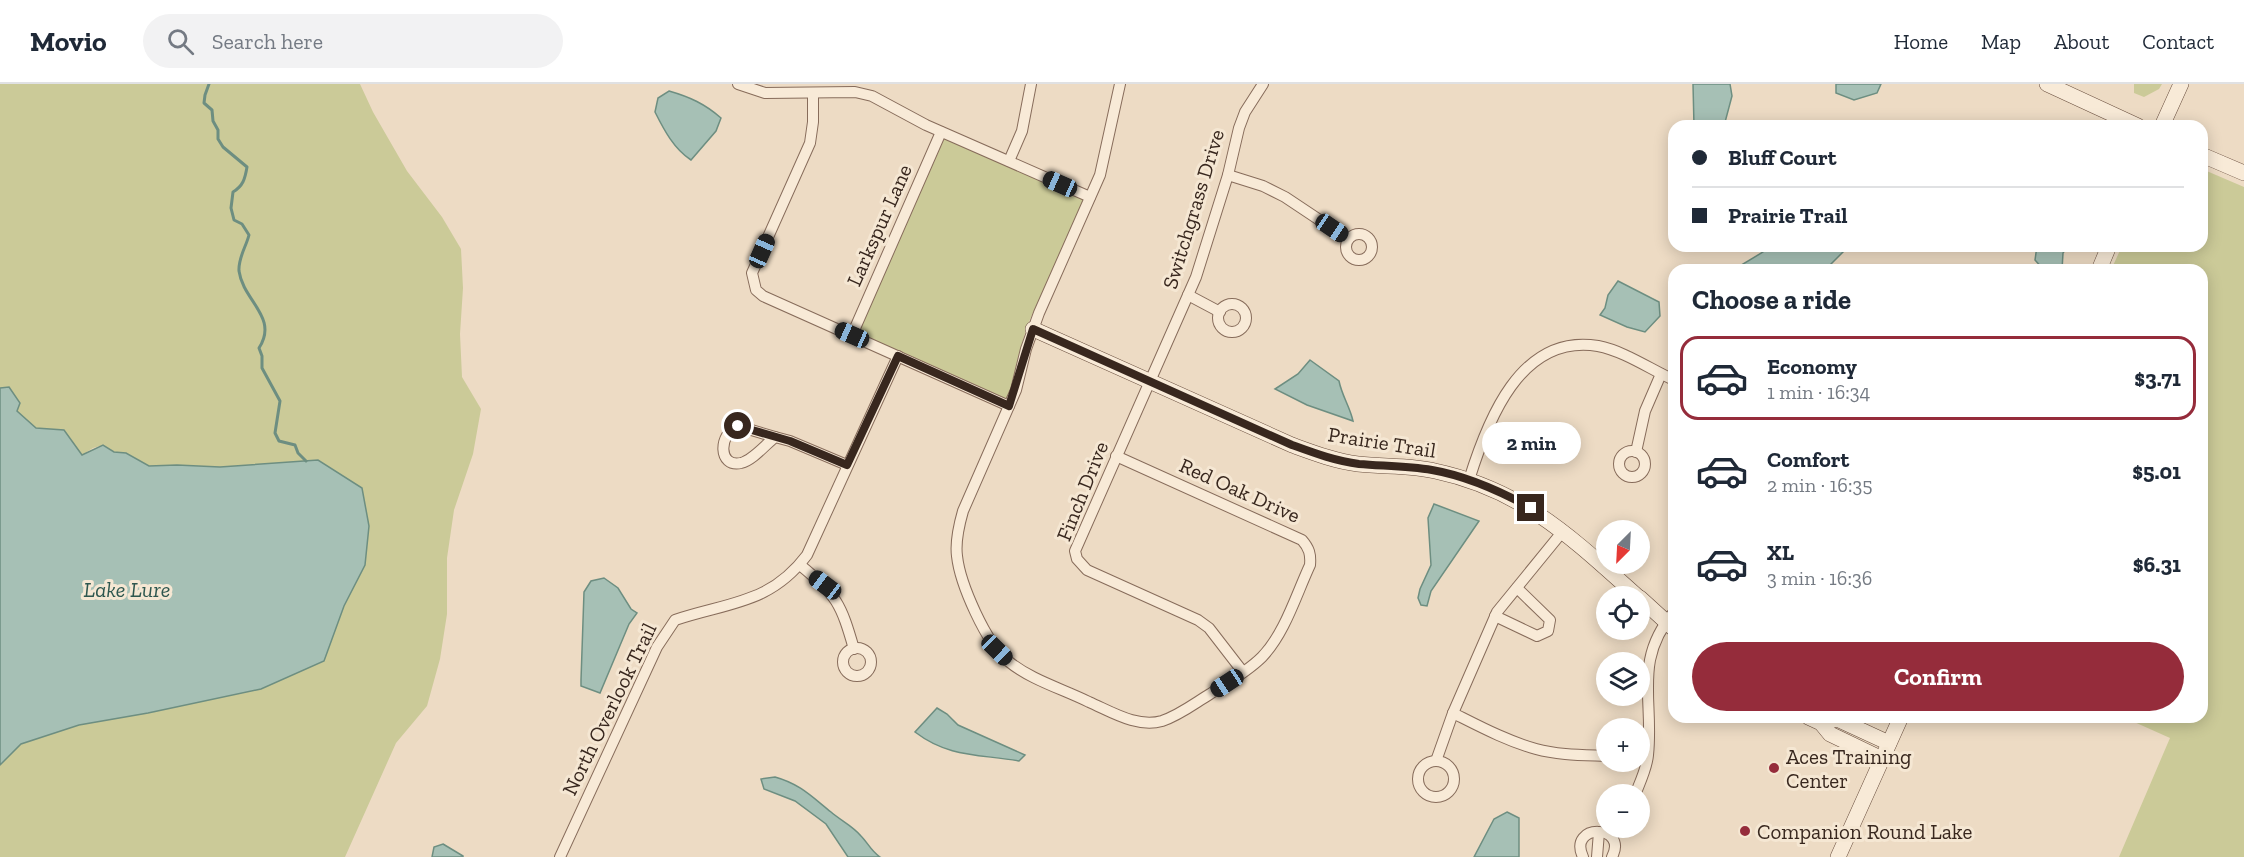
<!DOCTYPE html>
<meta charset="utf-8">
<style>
:root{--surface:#fff;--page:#f2f2f3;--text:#1f2937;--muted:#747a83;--line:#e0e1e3;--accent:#952c3b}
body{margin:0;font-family:"Zilla Slab",serif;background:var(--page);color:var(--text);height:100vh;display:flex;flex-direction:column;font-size:22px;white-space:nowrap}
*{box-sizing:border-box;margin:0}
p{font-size:20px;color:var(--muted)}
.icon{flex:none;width:33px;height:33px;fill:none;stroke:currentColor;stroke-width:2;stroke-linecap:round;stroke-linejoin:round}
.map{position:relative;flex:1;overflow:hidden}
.side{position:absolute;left:1668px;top:180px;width:540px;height:459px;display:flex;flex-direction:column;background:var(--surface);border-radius:18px;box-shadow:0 3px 15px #0003}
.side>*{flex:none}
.top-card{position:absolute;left:1668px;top:36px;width:540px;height:132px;border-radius:18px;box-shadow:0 3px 15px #0003;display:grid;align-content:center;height:132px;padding:0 24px;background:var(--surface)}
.needle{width:39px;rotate:204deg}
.tools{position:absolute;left:1596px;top:436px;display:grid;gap:12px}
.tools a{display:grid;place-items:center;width:54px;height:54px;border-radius:50%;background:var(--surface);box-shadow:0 3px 15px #0003;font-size:30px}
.end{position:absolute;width:27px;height:27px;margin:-14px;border:8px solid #38271e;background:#fff;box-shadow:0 0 0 3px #fff}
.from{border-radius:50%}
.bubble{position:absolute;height:42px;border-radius:21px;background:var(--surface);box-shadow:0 3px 15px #0003;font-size:20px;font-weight:700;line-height:42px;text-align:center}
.car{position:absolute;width:18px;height:36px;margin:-18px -9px;border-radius:8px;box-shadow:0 0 4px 2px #0007;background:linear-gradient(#222 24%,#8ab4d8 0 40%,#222 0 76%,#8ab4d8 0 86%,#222 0)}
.top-card b{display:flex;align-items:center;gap:21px;height:57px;font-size:22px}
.top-card b+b{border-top:2px solid var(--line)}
.top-card i{width:15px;height:15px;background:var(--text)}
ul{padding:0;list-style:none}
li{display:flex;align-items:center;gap:18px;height:84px;margin:0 12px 9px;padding:0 12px;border:3px solid transparent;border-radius:18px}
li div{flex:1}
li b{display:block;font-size:22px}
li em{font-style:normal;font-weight:700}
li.current{border-color:var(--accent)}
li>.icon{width:54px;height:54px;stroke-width:1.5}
h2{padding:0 24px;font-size:27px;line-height:72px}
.primary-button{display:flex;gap:12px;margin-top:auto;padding:12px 24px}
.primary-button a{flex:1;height:69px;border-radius:36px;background:var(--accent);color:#fff;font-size:24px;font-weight:700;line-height:69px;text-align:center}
header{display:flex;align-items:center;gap:36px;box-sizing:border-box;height:84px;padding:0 30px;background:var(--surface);border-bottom:2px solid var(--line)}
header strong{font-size:28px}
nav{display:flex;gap:33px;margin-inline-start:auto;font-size:21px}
.search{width:420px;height:54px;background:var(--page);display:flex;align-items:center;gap:15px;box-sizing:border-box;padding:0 21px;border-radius:33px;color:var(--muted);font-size:22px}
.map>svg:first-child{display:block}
.green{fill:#cbca98}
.water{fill:#a6c0b5;stroke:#6d8e81;stroke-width:1.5}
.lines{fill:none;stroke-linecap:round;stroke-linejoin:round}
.stream{stroke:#6d8e81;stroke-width:3}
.street-casing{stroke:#876c5b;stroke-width:12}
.secondary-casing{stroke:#694e3e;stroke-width:16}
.street{stroke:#f8ead7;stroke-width:10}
.secondary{stroke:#f8ead7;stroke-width:15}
.route{stroke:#38271e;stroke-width:8}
.poi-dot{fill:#952c3b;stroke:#f5e7d3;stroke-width:2}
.labels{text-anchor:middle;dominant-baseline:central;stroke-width:6;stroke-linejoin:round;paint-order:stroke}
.street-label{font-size:21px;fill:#38271e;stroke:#f5e7d3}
.poi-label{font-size:21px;fill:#38271e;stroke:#f5e7d3;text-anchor:start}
.water-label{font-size:22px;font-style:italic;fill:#2e574f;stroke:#f5e7d3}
</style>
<header>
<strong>Movio</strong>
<div class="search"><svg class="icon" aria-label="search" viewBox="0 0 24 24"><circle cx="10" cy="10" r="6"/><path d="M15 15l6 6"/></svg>Search here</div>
<nav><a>Home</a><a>Map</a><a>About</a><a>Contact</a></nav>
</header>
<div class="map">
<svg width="2244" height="773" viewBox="0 0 2244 773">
<rect width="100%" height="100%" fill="#eddbc4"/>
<g class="green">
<path d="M0 0H360L373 28 407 87 442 133 461 165 463 204 460 250 462 293 481 325 473 370 454 426 447 474V530L440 575 427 622 396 659 345 773H0V681L21 660 79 641 344 522 365 481 318 376 220 383 177 381 149 382 126 369 114 368 103 361 93 364 82 371 64 346 36 344 17 327 20 319 9 304H0Z"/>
<path d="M2134 0H2162L2159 5 2144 13 2134 9Z"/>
<path d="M945 53 1084 116 1027 242 1007 316 858 249Z"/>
<path d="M2202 85 2244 103V773H2119L2170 654 2123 633H2202V186H2111L2122 162H2202Z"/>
</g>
<g class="water">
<path d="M1693 0H1730L1732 12 1724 42H1694Z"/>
<path d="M1836 0H1881L1877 9 1854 16 1836 9Z"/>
<path d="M669 7C690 13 705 20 721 34L716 47 691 76C674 65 664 46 655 28L658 14Z"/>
<path d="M1767 162H1849L1825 186H1733L1763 168Z"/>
<path d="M2037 162H2068L2063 169 2062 186 2043 185 2035 176Z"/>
<path d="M1618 197 1659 218 1660 232 1645 248 1627 243 1600 231 1605 224 1608 211Z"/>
<path d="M1310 276 1339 297C1342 312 1350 323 1353 337L1307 321 1275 305 1298 290Z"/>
<path d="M9 303 20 319 17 327 36 344 64 346 82 371 103 361 114 368 126 369 149 382 177 381 220 383 318 376 362 404 369 442 365 481 344 522 324 577 261 605 148 629 79 641 21 660 0 681V304Z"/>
<path d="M1434 420 1479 437 1431 507 1427 522 1421 521 1418 514 1420 505 1431 481 1428 434Z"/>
<path d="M604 494 618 504 631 525 637 529 629 540 600 609 581 602V596L584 508 591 497Z"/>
<path d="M937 624 947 630 958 641 1025 671 1019 677C980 670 949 674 915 648Z"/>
<path d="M775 693C800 700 811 712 831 728 840 736 853 742 861 752 868 759 871 767 880 773H848L826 740 795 717 764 705 761 695Z"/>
<path d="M1507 728 1519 734V773H1474L1494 735Z"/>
<path d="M443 760 463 772V773H432L434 763Z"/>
</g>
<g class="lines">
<path class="stream" d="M209 0 205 11 204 19 212 26 213 37 218 46V55L223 63 247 83C245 95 243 102 233 108L231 124 234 136 242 140 249 151C246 163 238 174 239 187 243 217 279 233 259 264L262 272V284L280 317 275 349 279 357 295 361 298 369 306 377"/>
<g class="street-casing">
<g id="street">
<path d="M738 0 765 9 855 8 872 12 926 41 1090 113"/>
<path d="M813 10V38L810 59 752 189 756 206 763 212 1009 322"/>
<path d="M1009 77 1022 47 1031 0"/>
<path d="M1228 91 1263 102 1285 113 1348 155"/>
<circle cx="1359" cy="163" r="13"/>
<path d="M1188 211 1220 228"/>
<circle cx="1232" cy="234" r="14"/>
<path d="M852 251 941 48"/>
<path d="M738 342 775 353C765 361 753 376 741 379 718 384 718 350 738 342Z"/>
<path d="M775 353 790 357 847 381"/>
<circle cx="1632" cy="380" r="13"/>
<path d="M1636 368 1645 327 1661 290"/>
<path d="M1116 372 1302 456C1309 464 1311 470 1310 481 1296 511 1285 549 1262 573 1247 588 1227 599 1210 610 1195 619 1180 631 1162 637 1137 644 1112 628 1089 618 1063 605 1031 596 1008 577 986 559 960 500 957 472 955 457 959 441 963 427L1016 306 1026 265 1039 229 1100 91 1120 0"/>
<path d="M1469 396C1487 338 1520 249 1598 262 1624 267 1650 285 1674 296"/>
<path d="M800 481C837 511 841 520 854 565"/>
<path d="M1495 532 1537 552 1548 547 1550 536 1517 504"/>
<circle cx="857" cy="578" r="14"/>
<path d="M1243 588 1209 544 1198 536 1087 486 1077 475 1075 467 1196 193 1228 91 1239 44 1245 28 1263 0"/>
<path d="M1453 629C1479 642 1507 657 1536 665 1558 671 1583 671 1606 672"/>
<path d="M1436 677 1453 629 1497 528 1563 447"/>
<circle cx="1436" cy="695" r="18"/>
<path d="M1635 711C1640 698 1647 684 1648 671 1654 616 1633 576 1674 528"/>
<path d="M1611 752 1621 744"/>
<path d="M560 773 657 563 675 536C729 518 770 520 807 471L898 272"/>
<path d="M1583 773C1567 739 1629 740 1612 773"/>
<path d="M1597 773 1599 748"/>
</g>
</g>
<g class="secondary-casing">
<g id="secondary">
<path d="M2047 0 2138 42"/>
<path d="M2162 42 2181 0"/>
<path d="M2202 71 2244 89"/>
<path d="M2099 186 2109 162"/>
<path d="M1033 245 1292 361C1314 369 1335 377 1358 380 1384 383 1410 381 1435 387 1524 406 1573 455 1638 513"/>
<path d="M1640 514 1674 545"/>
<path d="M1808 633 1821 639 1830 650 1882 675"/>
<path d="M1821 639 1837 635 1889 659"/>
<path d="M1838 773 1901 633"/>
</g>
</g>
<use href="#street" class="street"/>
<use href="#secondary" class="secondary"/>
</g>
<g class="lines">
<path class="route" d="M738 342 790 357 847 381 898 272 1009 322 1033 245 1292 361C1314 369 1335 377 1359 380 1383 382 1408 382 1432 386 1467 392 1500 407 1531 424"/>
</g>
<g class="poi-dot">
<circle cx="1774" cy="684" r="6"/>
<circle cx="1745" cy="747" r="6"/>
</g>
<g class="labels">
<g class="street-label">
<text transform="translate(1193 125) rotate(-73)">Switchgrass Drive</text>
<text transform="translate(879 141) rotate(-66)">Larkspur Lane</text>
<text transform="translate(1382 358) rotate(9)">Prairie Trail</text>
<text transform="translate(1240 406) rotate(24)">Red Oak Drive</text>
<text transform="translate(1082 407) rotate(-68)">Finch Drive</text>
<text transform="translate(609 625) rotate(-64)">North Overlook Trail</text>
</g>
<g class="poi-label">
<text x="1786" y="672">Aces Training<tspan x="1786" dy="24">Center</tspan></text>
<text x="1757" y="747">Companion Round Lake</text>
</g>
<g class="water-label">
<text x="127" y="505">Lake Lure</text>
</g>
</g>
</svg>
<div class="tools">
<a><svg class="needle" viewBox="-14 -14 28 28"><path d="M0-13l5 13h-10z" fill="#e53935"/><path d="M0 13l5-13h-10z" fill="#747a83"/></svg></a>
<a><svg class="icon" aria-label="locate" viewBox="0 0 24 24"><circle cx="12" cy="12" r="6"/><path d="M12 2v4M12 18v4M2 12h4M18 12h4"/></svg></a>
<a><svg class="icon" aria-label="layers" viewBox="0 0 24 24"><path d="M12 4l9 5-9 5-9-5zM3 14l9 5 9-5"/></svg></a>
<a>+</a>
<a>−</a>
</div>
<i class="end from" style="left:738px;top:342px"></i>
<i class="end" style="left:1531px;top:424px"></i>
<div class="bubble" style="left:1482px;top:338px;width:99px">2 min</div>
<i class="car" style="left:1060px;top:100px;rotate:294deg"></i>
<i class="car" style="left:1332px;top:144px;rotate:124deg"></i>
<i class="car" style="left:762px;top:167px;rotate:24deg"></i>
<i class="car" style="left:852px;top:251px;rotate:294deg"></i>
<i class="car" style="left:825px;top:501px;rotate:307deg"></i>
<i class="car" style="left:997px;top:566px;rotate:134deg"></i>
<i class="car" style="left:1227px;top:599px;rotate:237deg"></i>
<div class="top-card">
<b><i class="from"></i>Bluff Court</b>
<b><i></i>Prairie Trail</b>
</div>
<section class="side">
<h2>Choose a ride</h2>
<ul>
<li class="current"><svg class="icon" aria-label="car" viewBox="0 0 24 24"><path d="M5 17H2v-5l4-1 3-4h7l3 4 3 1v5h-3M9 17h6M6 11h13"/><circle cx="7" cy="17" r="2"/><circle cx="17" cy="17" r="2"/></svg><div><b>Economy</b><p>1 min · 16:34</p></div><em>$3.71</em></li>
<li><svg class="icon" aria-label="car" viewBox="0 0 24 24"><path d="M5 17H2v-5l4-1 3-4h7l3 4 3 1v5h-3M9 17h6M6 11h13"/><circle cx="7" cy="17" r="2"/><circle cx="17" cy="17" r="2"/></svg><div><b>Comfort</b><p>2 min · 16:35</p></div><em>$5.01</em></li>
<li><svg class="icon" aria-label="car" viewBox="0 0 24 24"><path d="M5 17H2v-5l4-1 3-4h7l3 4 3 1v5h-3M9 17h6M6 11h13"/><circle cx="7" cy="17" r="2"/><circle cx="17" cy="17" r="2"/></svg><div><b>XL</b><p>3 min · 16:36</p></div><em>$6.31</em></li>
</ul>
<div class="primary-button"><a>Confirm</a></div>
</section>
</div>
